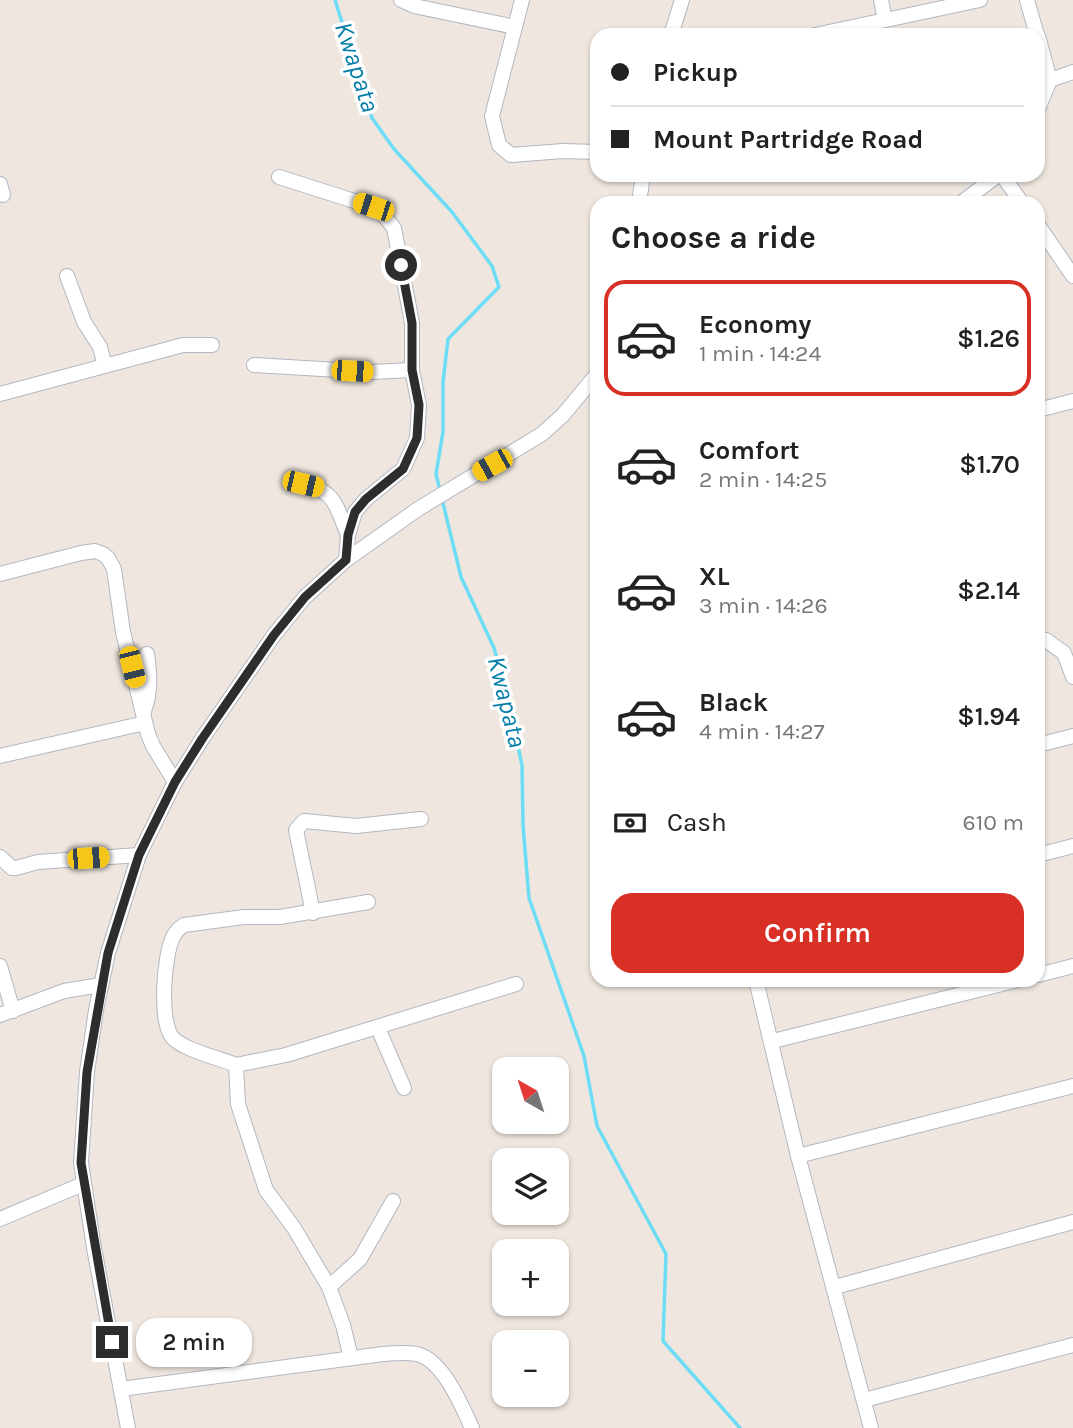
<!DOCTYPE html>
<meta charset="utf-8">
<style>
:root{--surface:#fff;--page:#f6f6f6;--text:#222;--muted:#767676;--line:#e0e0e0;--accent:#d93025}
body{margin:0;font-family:Karla,sans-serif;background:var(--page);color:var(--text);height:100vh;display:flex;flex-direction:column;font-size:26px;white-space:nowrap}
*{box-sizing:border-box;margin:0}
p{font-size:23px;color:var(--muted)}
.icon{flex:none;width:38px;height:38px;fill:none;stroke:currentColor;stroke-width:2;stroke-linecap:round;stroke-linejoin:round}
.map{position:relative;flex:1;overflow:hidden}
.details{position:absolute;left:590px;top:196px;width:455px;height:791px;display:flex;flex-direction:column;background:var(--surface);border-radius:21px;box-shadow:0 2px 5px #0004}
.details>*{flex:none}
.guide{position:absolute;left:590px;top:28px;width:455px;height:154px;border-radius:21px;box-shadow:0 2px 5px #0004;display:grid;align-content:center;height:154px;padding:0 21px;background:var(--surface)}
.needle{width:46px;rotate:321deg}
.controls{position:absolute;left:492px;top:1057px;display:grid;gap:14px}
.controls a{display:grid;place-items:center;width:77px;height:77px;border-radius:14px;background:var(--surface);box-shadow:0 2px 5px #0004;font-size:35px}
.end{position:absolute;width:32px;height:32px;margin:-16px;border:9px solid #2d2d2d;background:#fff;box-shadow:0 0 0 4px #fff}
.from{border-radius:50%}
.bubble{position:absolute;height:49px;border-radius:21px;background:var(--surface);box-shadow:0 2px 5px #0004;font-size:23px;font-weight:600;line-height:49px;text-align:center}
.car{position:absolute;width:21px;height:42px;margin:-21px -10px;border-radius:9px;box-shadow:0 0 5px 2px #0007;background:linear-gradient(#f5c518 24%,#345 0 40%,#f5c518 0 76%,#345 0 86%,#f5c518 0)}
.guide b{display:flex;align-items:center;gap:24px;height:66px;font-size:26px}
.guide b+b{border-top:2px solid var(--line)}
.guide i{width:18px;height:18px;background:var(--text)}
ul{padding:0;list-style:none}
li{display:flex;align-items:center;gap:21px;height:116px;margin:0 14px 10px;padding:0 7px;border:4px solid transparent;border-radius:21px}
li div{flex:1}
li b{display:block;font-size:26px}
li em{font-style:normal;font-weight:600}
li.current{border-color:var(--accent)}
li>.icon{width:63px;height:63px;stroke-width:1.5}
h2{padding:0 21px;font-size:32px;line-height:84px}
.pay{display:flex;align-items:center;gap:18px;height:77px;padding:0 21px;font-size:26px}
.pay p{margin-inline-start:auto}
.action{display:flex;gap:14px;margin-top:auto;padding:14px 21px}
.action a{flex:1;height:80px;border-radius:21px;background:var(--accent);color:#fff;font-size:28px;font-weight:600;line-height:80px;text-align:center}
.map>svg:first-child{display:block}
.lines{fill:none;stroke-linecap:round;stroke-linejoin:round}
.stream{stroke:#6dddf6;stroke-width:3.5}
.minor-casing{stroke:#b3b7c1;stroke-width:16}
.minor{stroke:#fff;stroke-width:14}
.route{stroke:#2d2d2d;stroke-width:9}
.labels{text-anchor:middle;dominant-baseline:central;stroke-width:7;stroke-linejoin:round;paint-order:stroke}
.water-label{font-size:26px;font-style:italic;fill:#057da9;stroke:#fff}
</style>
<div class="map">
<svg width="1073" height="1428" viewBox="0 0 1073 1428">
<rect width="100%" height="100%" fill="#efe7df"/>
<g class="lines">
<g class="stream">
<path d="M335 0 372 118 394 149 452 212 492 266 499 287 448 339 443 382V432L436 474 440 491"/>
<path d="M442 499 461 577 494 648 505 685 522 765 523 825 529 898 584 1056 597 1126 666 1254 663 1341 740 1428"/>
</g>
<g class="minor-casing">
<g id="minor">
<path d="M401 0 414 6 515 27"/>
<path d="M522 0 492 116 499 145 511 155 563 151 597 152"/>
<path d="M881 0 885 20"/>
<path d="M1027 0 1037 35"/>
<path d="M671 35 682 0"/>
<path d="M815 35 980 0"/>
<path d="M1038 36 1050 80 1038 109"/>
<path d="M1050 80 1073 72"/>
<path d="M1002 175 1022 203"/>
<path d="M279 177 373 207 382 213 394 228 412 323V370L419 405 417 438 403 469 366 499 355 512 348 535 346 560"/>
<path d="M0 184 3 195"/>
<path d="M639 203 643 175"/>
<path d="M961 203 998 175"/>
<path d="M1038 225 1073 276"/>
<path d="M67 276 84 322 100 347 105 366"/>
<path d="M254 365 372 372 412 370"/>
<path d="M0 394 183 345H212"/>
<path d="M1038 410 1073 401"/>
<path d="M303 484C337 492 335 505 348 535"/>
<path d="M0 574 81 553 95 551 103 554 108 558 114 569 123 632 148 734 153 746 175 782"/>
<path d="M1038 641 1046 640 1064 653 1073 677"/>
<path d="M144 711C151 692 150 675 147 654"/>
<path d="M1038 745 1073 736"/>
<path d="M0 756 145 723"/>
<path d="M1038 855 1073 846"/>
<path d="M0 857 12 868H16L38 862 139 855"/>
<path d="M313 913 296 830 304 821 356 826 421 819"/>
<path d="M0 966 13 1011"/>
<path d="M1038 975 1073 966"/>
<path d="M756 980 798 1156 871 1428"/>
<path d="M0 1015 64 991 101 985"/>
<path d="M378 1028 404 1088"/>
<path d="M773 1041 1018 980"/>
<path d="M236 1065 286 1055 516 984"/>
<path d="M798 1156 1073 1086"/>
<path d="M0 1219 83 1184"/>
<path d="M329 1287 360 1259 393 1201"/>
<path d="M835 1287 1073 1222"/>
<path d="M351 1358 343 1325 329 1287 294 1228 266 1190 238 1104 236 1065C219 1058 183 1050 172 1037 159 1020 164 955 173 937 176 931 179 928 184 925L244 917H280L368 902"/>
<path d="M121 1389 383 1354C394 1353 406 1352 417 1354 443 1360 462 1406 472 1428"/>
<path d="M864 1400 1073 1345"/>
<path d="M128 1428 94 1248 81 1163 87 1072 96 1010 108 953 139 855 175 782 202 739 274 635 305 597 346 560 418 509 542 434 563 415 597 374"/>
</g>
</g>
<use href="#minor" class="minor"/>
</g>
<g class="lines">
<path class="route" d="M112 1342 81 1163 87 1072 108 953 139 855 175 782 202 739 274 635 305 597 346 560 348 535 355 512 366 499 403 469 417 438 419 405 412 370V323L401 265"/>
</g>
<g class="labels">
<g class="water-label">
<text transform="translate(357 67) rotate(72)">Kwapata</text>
<text transform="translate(507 702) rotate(76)">Kwapata</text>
</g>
</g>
</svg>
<div class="controls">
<a><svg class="needle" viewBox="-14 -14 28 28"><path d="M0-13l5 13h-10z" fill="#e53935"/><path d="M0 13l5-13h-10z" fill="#767676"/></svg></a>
<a><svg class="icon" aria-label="layers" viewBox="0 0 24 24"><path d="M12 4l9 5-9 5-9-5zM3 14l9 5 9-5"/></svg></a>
<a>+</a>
<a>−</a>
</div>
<i class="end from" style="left:401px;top:265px"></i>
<i class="end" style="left:112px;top:1342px"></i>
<div class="bubble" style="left:136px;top:1318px;width:116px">2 min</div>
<i class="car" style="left:373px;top:207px;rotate:288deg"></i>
<i class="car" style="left:352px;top:371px;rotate:93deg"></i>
<i class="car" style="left:492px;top:465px;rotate:241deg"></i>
<i class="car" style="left:303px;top:484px;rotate:103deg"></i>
<i class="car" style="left:132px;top:667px;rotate:166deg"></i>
<i class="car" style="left:88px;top:858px;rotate:86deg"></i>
<div class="guide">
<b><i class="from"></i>Pickup</b>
<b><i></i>Mount Partridge Road</b>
</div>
<section class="details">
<h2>Choose a ride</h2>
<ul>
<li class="current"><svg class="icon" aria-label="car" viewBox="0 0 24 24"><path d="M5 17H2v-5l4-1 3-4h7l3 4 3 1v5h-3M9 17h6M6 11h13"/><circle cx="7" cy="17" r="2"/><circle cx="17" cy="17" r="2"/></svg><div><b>Economy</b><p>1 min · 14:24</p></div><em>$1.26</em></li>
<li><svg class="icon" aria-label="car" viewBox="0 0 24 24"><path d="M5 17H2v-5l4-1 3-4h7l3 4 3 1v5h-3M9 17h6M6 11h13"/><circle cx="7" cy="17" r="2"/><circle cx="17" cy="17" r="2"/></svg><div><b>Comfort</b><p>2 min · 14:25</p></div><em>$1.70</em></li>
<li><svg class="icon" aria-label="car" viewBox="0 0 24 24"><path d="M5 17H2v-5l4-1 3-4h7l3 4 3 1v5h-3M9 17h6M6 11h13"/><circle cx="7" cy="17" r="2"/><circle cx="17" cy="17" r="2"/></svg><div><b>XL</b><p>3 min · 14:26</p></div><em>$2.14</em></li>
<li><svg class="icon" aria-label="car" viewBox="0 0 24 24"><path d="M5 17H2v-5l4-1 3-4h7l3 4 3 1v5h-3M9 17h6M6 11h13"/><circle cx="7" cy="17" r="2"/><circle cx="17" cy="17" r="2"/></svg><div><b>Black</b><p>4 min · 14:27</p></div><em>$1.94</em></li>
</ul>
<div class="pay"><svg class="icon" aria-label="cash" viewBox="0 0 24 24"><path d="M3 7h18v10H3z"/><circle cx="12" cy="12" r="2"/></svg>Cash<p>610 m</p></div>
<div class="action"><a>Confirm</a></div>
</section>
</div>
